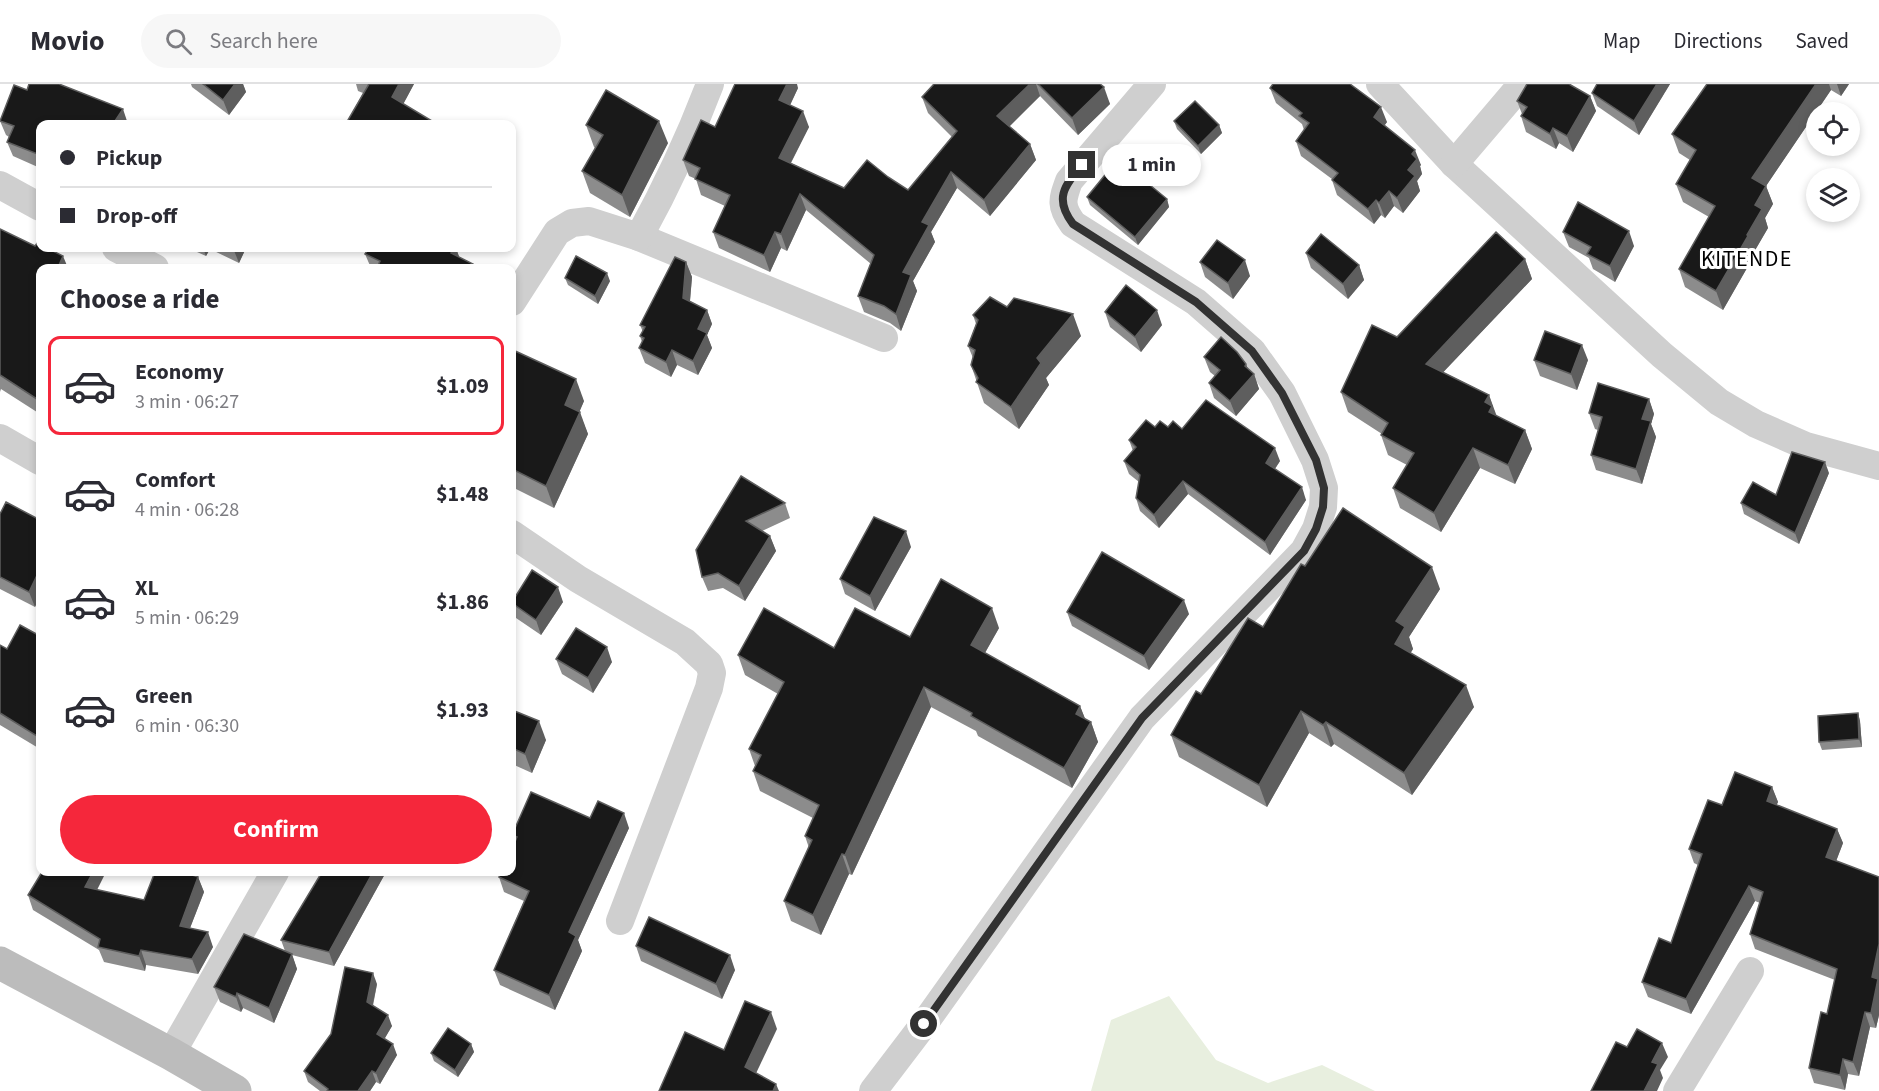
<!DOCTYPE html>
<meta charset="utf-8">
<style>
:root{--surface:#fff;--page:#f7f7f7;--text:#2b2b33;--muted:#7c7c81;--line:#e1e1e2;--accent:#f5273b}
body{margin:0;font-family:"Source Sans 3",sans-serif;background:var(--page);color:var(--text);height:100vh;display:flex;flex-direction:column;font-size:22px;white-space:nowrap}
*{box-sizing:border-box;margin:0}
p{font-size:20px;color:var(--muted)}
.icon{flex:none;width:33px;height:33px;fill:none;stroke:currentColor;stroke-width:2;stroke-linecap:round;stroke-linejoin:round}
.map{position:relative;flex:1;overflow:hidden}
.panel{position:absolute;left:36px;top:180px;width:480px;height:612px;display:flex;flex-direction:column;background:var(--surface);border-radius:12px;box-shadow:0 3px 9px #0003}
.panel>*{flex:none}
.guide{position:absolute;left:36px;top:36px;width:480px;height:132px;border-radius:12px;box-shadow:0 3px 9px #0003;display:grid;align-content:center;height:132px;padding:0 24px;background:var(--surface)}
.controls{position:absolute;left:1806px;top:18px;display:grid;gap:12px}
.controls a{display:grid;place-items:center;width:54px;height:54px;border-radius:50%;background:var(--surface);box-shadow:0 3px 9px #0003;font-size:30px}
.end{position:absolute;width:27px;height:27px;margin:-14px;border:8px solid #323232;background:#fff;box-shadow:0 0 0 3px #fff}
.from{border-radius:50%}
.bubble{position:absolute;height:42px;border-radius:21px;background:var(--surface);box-shadow:0 3px 9px #0003;font-size:20px;font-weight:700;line-height:42px;text-align:center}
.guide b{display:flex;align-items:center;gap:21px;height:57px;font-size:22px}
.guide b+b{border-top:2px solid var(--line)}
.guide i{width:15px;height:15px;background:var(--text)}
ul{padding:0;list-style:none}
li{display:flex;align-items:center;gap:18px;height:99px;margin:0 12px 9px;padding:0 12px;border:3px solid transparent;border-radius:12px}
li div{flex:1}
li b{display:block;font-size:22px}
li em{font-style:normal;font-weight:700}
li.current{border-color:var(--accent)}
li>.icon{width:54px;height:54px;stroke-width:1.5}
h2{padding:0 24px;font-size:27px;line-height:72px}
.action{display:flex;gap:12px;margin-top:auto;padding:12px 24px}
.action a{flex:1;height:69px;border-radius:36px;background:var(--accent);color:#fff;font-size:24px;font-weight:700;line-height:69px;text-align:center}
header{display:flex;align-items:center;gap:36px;box-sizing:border-box;height:84px;padding:0 30px;background:var(--surface);border-bottom:2px solid var(--line)}
header strong{font-size:28px}
nav{display:flex;gap:33px;margin-inline-start:auto;font-size:21px}
.search{width:420px;height:54px;background:var(--page);display:flex;align-items:center;gap:15px;box-sizing:border-box;padding:0 21px;border-radius:33px;color:var(--muted);font-size:22px}
.map>svg:first-child{display:block}
.grass{fill:#e8efdf}
.lines{fill:none;stroke-linecap:round;stroke-linejoin:round}
.street{stroke:#cfcfcf;stroke-width:28}
.secondary{stroke:#bcbcbc;stroke-width:33}
.wall{fill:#8c8c8c}
.shaded-wall{fill:#5e5e5e}
.building{fill:#191919;stroke:#5e5e5e;stroke-width:1.5}
.route{stroke:#323232;stroke-width:8}
.labels{text-anchor:middle;dominant-baseline:central;stroke-width:6;stroke-linejoin:round;paint-order:stroke}
.quarter-label{font-size:22px;letter-spacing:1.5px;fill:#000;stroke:#fff}
</style>
<header>
<strong>Movio</strong>
<div class="search"><svg class="icon" aria-label="search" viewBox="0 0 24 24"><circle cx="10" cy="10" r="6"/><path d="M15 15l6 6"/></svg>Search here</div>
<nav><a>Map</a><a>Directions</a><a>Saved</a></nav>
</header>
<div class="map">
<svg width="1879" height="1007" viewBox="0 0 1879 1007">
<rect width="100%" height="100%" fill="#fff"/>
<path class="grass" d="M1169 912 1216 976 1268 999 1322 981 1375 1007H1091L1111 936Z"/>
<g class="lines">
<g class="street">
<path d="M1380 0 1454 80 1662 271 1719 318 1756 340 1806 362 1879 382"/>
<path d="M1454 80 1522 0"/>
<path d="M0 101 40 123"/>
<path d="M639 153 884 254"/>
<path d="M116 164 155 184"/>
<path d="M512 218 557 148 572 139 589 137 639 153C666 104 690 53 710 0"/>
<path d="M0 354 40 377"/>
<path d="M512 450 578 495 685 558 709 580 712 589 709 604 620 837"/>
<path d="M171 970 275 788"/>
<path d="M873 1007 924 940 1142 634 1304 467 1316 445 1323 423 1324 404 1315 376 1282 309 1252 267 1196 218 1073 140C1060 122 1062 116 1069 97L1152 0"/>
<path d="M1677 1007 1750 887"/>
</g>
<path class="secondary" d="M0 879 171 970 235 1007"/>
</g>
<g class="wall">
<path d="M191 0H243L246 8 229 31 192 3Z"/>
<path d="M356 0H414L403 20 437 40H350L348 36 363 9 358 7Z"/>
<path d="M934 0H1100L1110 20 1078 51 1040 12 1009 42 1030 60 1036 76 990 132 957 104 931 148 935 158 913 197 917 207 901 247 890 239 864 228 858 212 871 180 806 126 787 167 781 164 770 188 719 164 713 148 725 122 701 111 696 95 689 92 683 76 715 43 798 4 790 21 809 43 791 79 844 104 888 93 908 106 952 53 928 29 922 13Z"/>
<path d="M1670 0 1639 51 1597 22 1592 9Z"/>
<path d="M1707 0H1849L1841 12 1831 6 1766 102 1773 120 1765 134 1768 144 1754 168 1755 170 1723 226 1685 203 1679 185 1709 133 1683 118 1676 100 1690 76 1679 69 1672 50Z"/>
<path d="M1270 4 1387 38 1384 41 1421 81 1420 82 1422 90 1417 97 1420 107 1403 129 1394 122 1385 134 1381 131 1374 140 1337 111 1332 96V95L1301 72 1296 57 1304 46 1302 40 1276 19Z"/>
<path d="M1590 12 1596 27 1573 68 1559 59 1556 65 1526 48 1521 32 1522 30 1517 17Z"/>
<path d="M0 37 128 40H40V84L13 72 7 58 9 53 6 51Z"/>
<path d="M1174 37 1219 41 1222 49 1201 70 1177 45Z"/>
<path d="M586 41 668 59 630 133 590 109 582 87 595 64 594 63Z"/>
<path d="M1087 113 1167 115 1169 123 1138 161 1090 121Z"/>
<path d="M0 145 40 184V330L1 305 0 308Z"/>
<path d="M1563 148 1634 162 1615 198 1593 185 1589 174 1569 163Z"/>
<path d="M188 164H246L239 179 210 165 206 172Z"/>
<path d="M369 164H456L459 173 474 184H371L365 170Z"/>
<path d="M1306 169 1359 181 1364 196 1348 215 1311 184Z"/>
<path d="M1525 175 1532 195 1443 288 1489 311 1496 332 1525 346 1532 365 1515 400 1480 384 1441 448 1400 424 1393 404 1407 381 1388 371 1381 351 1382 350 1348 328 1341 308 1397 253Z"/>
<path d="M686 178 692 193 690 217 707 226 712 240 707 251 712 264 698 291 677 281 671 293 645 279 639 264 642 258 640 252 643 248 640 241Z"/>
<path d="M1200 178 1250 192 1233 215 1205 193Z"/>
<path d="M565 194 610 197 598 220 568 201Z"/>
<path d="M1007 223 1081 252 1046 294 1049 301 1019 345 984 319 971 281 973 274 968 262 976 240 973 231Z"/>
<path d="M1105 228 1162 241 1141 268 1110 243Z"/>
<path d="M512 268 584 317 579 328 588 350 554 424 512 403Z"/>
<path d="M1204 273 1246 280 1248 286 1254 290 1259 305 1236 332 1214 314 1209 299 1215 292 1210 288Z"/>
<path d="M1534 276H1588L1577 306 1540 292Z"/>
<path d="M1649 315 1654 330 1651 340 1656 353 1642 400 1596 386 1591 371 1598 346 1595 345 1589 329Z"/>
<path d="M1155 343 1182 345 1280 377 1275 385 1306 416 1270 471 1188 410 1159 444 1140 427 1136 414 1139 398 1129 390 1124 377 1133 367 1129 356Z"/>
<path d="M1829 389 1799 460 1744 430 1741 419 1776 411Z"/>
<path d="M741 392 785 419 790 434 762 447 770 452 776 467 745 517 723 504 708 507 702 493Z"/>
<path d="M0 430 40 436V512L35 523 0 505Z"/>
<path d="M911 463 875 527 845 510 840 495Z"/>
<path d="M1305 482 1440 505 1409 553 1413 565 1410 569 1474 623 1412 711 1334 660 1331 663 1309 649 1267 723 1179 673 1171 651 1201 610 1263 543Z"/>
<path d="M512 518H563L541 551 516 534 512 521Z"/>
<path d="M1067 528 1189 530 1149 586 1072 542Z"/>
<path d="M999 544 985 569 1080 622 1085 635 1091 638 1098 658 1072 704 978 652 976 647 931 623 852 791 849 790 821 851 791 837 784 817 809 764 805 752 813 734 760 707 753 687 755 682 749 665 778 610 745 591 738 571 834 564 910 553Z"/>
<path d="M40 552V665L0 641V561L7 565Z"/>
<path d="M556 575 612 578 593 609 562 590Z"/>
<path d="M512 626 546 656 532 689 512 680Z"/>
<path d="M1858 629 1860 637 1862 663 1822 666 1819 658Z"/>
<path d="M1772 703 1778 718 1776 721 1837 745 1843 759 1836 777 1879 793V931L1876 944 1870 943 1859 992 1848 990 1845 1006 1814 999 1809 984 1827 930 1835 896 1755 865 1750 850 1760 819 1755 817 1691 930 1648 913 1642 898 1671 859 1698 781 1694 779 1689 765 1722 721Z"/>
<path d="M590 734 629 744 578 856 582 867 555 926 500 901 494 886 524 817 504 808 499 793 514 759 512 751Z"/>
<path d="M322 788H386L334 882 292 871 297 885 274 939 243 924 241 928 220 918 214 903 285 867 281 856Z"/>
<path d="M198 793 204 808 190 844 213 863 198 890 146 881 145 887 104 878 99 866 33 826 28 811 97 806 144 816Z"/>
<path d="M636 862 735 886 722 915 641 877Z"/>
<path d="M377 900 373 922 392 942 384 955 397 971 380 1000 376 998 370 1007H320L308 998 304 987Z"/>
<path d="M471 960 474 968 458 993 434 977 431 969Z"/>
</g>
<g class="shaded-wall">
<path d="M235 0H243L246 8 229 31 223 16Z"/>
<path d="M399 0H414L398 30 392 13Z"/>
<path d="M787 0H797L798 4 785 32 779 16Z"/>
<path d="M1030 0H1036L1040 12 1003 49 997 32Z"/>
<path d="M1657 0H1670L1639 51 1634 37Z"/>
<path d="M1816 0H1829L1831 6 1766 102 1773 120 1765 134 1768 144 1754 168 1755 170 1723 226 1716 207 1747 151 1755 121 1752 94Z"/>
<path d="M1837 0H1849L1841 12Z"/>
<path d="M1104 3 1110 20 1078 51 1072 34Z"/>
<path d="M1590 12 1596 27 1573 68 1567 52Z"/>
<path d="M1381 23 1387 38 1380 48 1374 33Z"/>
<path d="M123 25 128 40H113Z"/>
<path d="M803 27 809 43 785 90 779 74Z"/>
<path d="M659 37 668 59 630 133 622 111Z"/>
<path d="M1219 41 1222 49 1201 70 1198 62Z"/>
<path d="M1553 44 1559 59 1556 65 1550 50Z"/>
<path d="M1030 60 1036 76 990 132 984 116Z"/>
<path d="M1415 66 1421 81 1420 82 1422 90 1417 97 1420 107 1403 129 1397 114 1408 86 1412 70Z"/>
<path d="M951 88 957 104 931 148 935 158 913 197 917 207 901 247 896 230 903 188 922 138Z"/>
<path d="M1389 107 1394 122 1385 134 1379 119Z"/>
<path d="M800 110 806 126 787 167 781 150Z"/>
<path d="M1167 115 1169 123 1138 161 1135 153Z"/>
<path d="M1376 116 1381 131 1374 140 1368 125Z"/>
<path d="M1629 147 1634 162 1615 198 1610 182Z"/>
<path d="M775 148 781 164 770 188 764 171Z"/>
<path d="M203 164H210V165L206 172Z"/>
<path d="M233 164H246L239 179Z"/>
<path d="M454 164H456L461 178 451 169Z"/>
<path d="M63 172 68 184H61L59 181Z"/>
<path d="M1525 175 1532 195 1433 299 1426 280Z"/>
<path d="M1245 176 1250 192 1233 215 1228 199Z"/>
<path d="M686 178 692 193 689 228 683 214Z"/>
<path d="M1359 181 1364 196 1348 215 1343 200Z"/>
<path d="M607 189 610 197 598 220 595 212Z"/>
<path d="M707 226 712 240 707 251 712 264 698 291 693 277 698 245Z"/>
<path d="M1157 226 1162 241 1141 268 1135 253Z"/>
<path d="M1073 230 1081 252 1046 294 1049 301 1019 345 1011 323 1037 274Z"/>
<path d="M1582 261 1588 276 1577 306 1571 290Z"/>
<path d="M672 266 677 281 671 293 666 278Z"/>
<path d="M1246 280 1251 293 1254 290 1259 305 1236 332 1230 317 1245 282Z"/>
<path d="M576 295 584 317 573 343 565 321Z"/>
<path d="M1489 311 1500 341 1496 348 1485 318Z"/>
<path d="M1649 315 1654 330 1651 340 1656 353 1642 400 1636 385 1642 335Z"/>
<path d="M580 328 588 350 554 424 546 402Z"/>
<path d="M1525 346 1532 365 1515 400 1508 381Z"/>
<path d="M1275 364 1280 377 1270 392 1266 379Z"/>
<path d="M1473 364 1480 384 1441 448 1434 429Z"/>
<path d="M1825 378 1829 389 1799 460 1795 449Z"/>
<path d="M1183 397 1188 410 1159 444 1154 431Z"/>
<path d="M1302 403 1306 416 1270 471 1265 458Z"/>
<path d="M906 447 911 463 875 527 870 512Z"/>
<path d="M770 452 776 467 745 517 739 502Z"/>
<path d="M1432 483 1440 505 1409 553 1413 565 1403 582 1395 560 1396 537Z"/>
<path d="M40 485V512L35 523 29 508Z"/>
<path d="M558 503 563 518 541 551 536 536Z"/>
<path d="M1184 516 1189 530 1149 586 1144 572Z"/>
<path d="M992 524 999 544 978 581 971 561Z"/>
<path d="M607 563 612 578 593 609 588 594Z"/>
<path d="M1466 601 1474 623 1412 711 1404 689Z"/>
<path d="M924 603 931 623 852 791 845 771Z"/>
<path d="M1080 622 1088 642 1076 630Z"/>
<path d="M1301 627 1309 649 1267 723 1259 701Z"/>
<path d="M1858 629 1860 637 1862 663 1859 655Z"/>
<path d="M539 637 546 656 532 689 525 670Z"/>
<path d="M1091 638 1098 658 1072 704 1064 684Z"/>
<path d="M1326 638 1334 660 1331 663 1323 641Z"/>
<path d="M1772 703 1778 718 1772 732 1767 717Z"/>
<path d="M624 729 629 744 578 856 582 867 555 926 549 911 569 848Z"/>
<path d="M1837 745 1843 759 1832 788 1826 773Z"/>
<path d="M842 770 849 790 821 851 813 831Z"/>
<path d="M93 788H106L91 818 85 803Z"/>
<path d="M373 788H386L334 882 329 868Z"/>
<path d="M198 793 204 808 185 857 180 842Z"/>
<path d="M1749 802 1755 817 1691 930 1686 915Z"/>
<path d="M208 848 213 863 198 890 192 875Z"/>
<path d="M1879 860V931L1876 944 1871 929 1872 893Z"/>
<path d="M141 866 146 881 145 887 139 872Z"/>
<path d="M292 870 297 885 274 939 269 924Z"/>
<path d="M730 871 735 886 722 915 716 900Z"/>
<path d="M373 889 377 900 371 929 367 918Z"/>
<path d="M237 909 243 924 241 928 236 913Z"/>
<path d="M771 928 777 945 751 1000 745 983Z"/>
<path d="M1865 928 1870 943 1859 992 1853 978Z"/>
<path d="M388 931 392 942 381 961 377 950Z"/>
<path d="M1662 959 1668 973 1660 986 1663 994 1657 1007H1644L1652 978Z"/>
<path d="M393 960 397 971 380 1000 376 989Z"/>
<path d="M471 960 474 968 458 993 455 986Z"/>
<path d="M1843 975 1848 990 1845 1006 1840 991Z"/>
<path d="M372 987 376 998 370 1007H358Z"/>
<path d="M776 1000 779 1007H773Z"/>
</g>
<g class="building">
<path d="M29 0H59L123 25 113 40H40V71L7 58 14 42 0 37 14 1 27 6Z"/>
<path d="M203 0H235L223 16Z"/>
<path d="M369 0H399L392 13 437 40H354L348 36Z"/>
<path d="M735 0H787L779 16 803 27 779 74 844 104 867 76 888 93 908 106 957 47 922 13 934 0H1030L997 32 1030 60 984 116 951 88 922 138 929 141 903 188 911 191 896 230 884 222 858 212 874 171 800 110 781 150 775 148 764 171 713 148 730 111 695 95 700 84 683 76 701 36 715 43Z"/>
<path d="M1038 0H1100L1104 3 1072 34Z"/>
<path d="M1273 0H1350L1381 23 1374 33 1415 66 1412 70 1417 75 1408 86 1415 92 1397 114 1389 107 1379 119 1376 116 1368 125 1332 96 1338 89 1296 57 1309 39 1299 32 1302 29 1270 4Z"/>
<path d="M1527 0H1569L1590 12 1567 52 1553 44 1550 50 1521 32 1527 23 1517 17Z"/>
<path d="M1597 0H1657L1634 37 1592 9Z"/>
<path d="M1707 0H1816L1752 94 1766 102 1755 121 1762 125 1747 151 1748 152 1716 207 1679 185 1715 122 1676 100 1696 66 1672 50Z"/>
<path d="M606 6 659 37 622 111 582 87 603 51 586 41Z"/>
<path d="M1195 17 1219 41 1198 62 1174 37Z"/>
<path d="M1118 75 1167 115 1135 153 1087 113Z"/>
<path d="M1578 118 1629 147 1610 182 1587 170 1591 163 1563 148Z"/>
<path d="M0 145 35 162 38 158 40 160V164H47L63 172 59 181 66 184H40V317L0 291Z"/>
<path d="M1496 148 1525 175 1426 280 1489 311 1485 318 1492 322 1489 328 1525 346 1508 381 1473 364 1434 429 1393 404 1414 369 1381 351 1388 339 1341 308 1372 241 1397 253Z"/>
<path d="M1321 150 1359 181 1343 200 1306 169Z"/>
<path d="M1217 156 1245 176 1228 199 1200 178Z"/>
<path d="M369 164H454L451 169 473 180 471 184H377L380 177 365 170Z"/>
<path d="M576 172 607 189 595 212 565 194Z"/>
<path d="M675 173 686 178 683 214 707 226 698 245 707 249 693 277 672 266 666 278 639 264 644 254 640 252 645 243 640 241Z"/>
<path d="M1126 201 1157 226 1135 253 1105 228Z"/>
<path d="M990 213 1007 223 1014 214 1073 230 1037 274 1041 279 1011 323 976 298 978 294 971 281 975 266 968 262 978 236 973 231Z"/>
<path d="M1545 247 1582 261 1571 290 1534 276Z"/>
<path d="M1221 253 1237 268 1246 280 1245 282 1254 290 1230 317 1209 299 1220 286 1204 273Z"/>
<path d="M513 266 576 295 565 321 580 328 546 402 512 385V268Z"/>
<path d="M1598 299 1649 315 1642 335 1651 337 1636 385 1591 371 1602 333 1589 329Z"/>
<path d="M1206 316 1275 364 1266 379 1302 403 1265 458 1183 397 1154 431 1136 414 1140 391 1124 377 1136 363 1129 356 1146 336 1155 343 1160 337 1168 343 1173 337 1182 345Z"/>
<path d="M1792 368 1825 378 1795 449 1741 419 1753 398 1776 411Z"/>
<path d="M741 392 785 419 746 437 770 452 739 502 718 489 702 493 696 466Z"/>
<path d="M6 418 40 436V485L29 508 0 493V430Z"/>
<path d="M1343 424 1432 483 1396 537 1405 543 1395 560 1466 601 1404 689 1326 638 1323 641 1301 627 1259 701 1171 651 1196 607 1201 610 1248 534 1263 543 1301 480 1305 482Z"/>
<path d="M874 433 906 447 870 512 840 495Z"/>
<path d="M1102 468 1184 516 1144 572 1067 528Z"/>
<path d="M532 486 558 503 536 536 512 519V518Z"/>
<path d="M941 495 992 524 971 561 1080 622 1076 630 1091 638 1064 684 971 632 972 629 924 603 845 771 842 770 813 831 784 817 812 756 805 752 819 721 753 687 761 671 749 665 784 598 738 571 764 524 834 564 855 524 910 553Z"/>
<path d="M20 541 40 552V654L0 629V561L7 565Z"/>
<path d="M576 544 607 563 588 594 556 575Z"/>
<path d="M512 626 539 637 525 670 512 664Z"/>
<path d="M1858 629 1859 655 1819 658 1818 632Z"/>
<path d="M1735 688 1772 703 1767 717 1837 745 1826 773 1879 793V860L1872 893 1878 895 1871 929 1865 928 1853 978 1843 975 1840 991 1809 984 1821 928 1827 930 1837 885 1750 850 1763 808 1749 802 1686 915 1642 898 1659 854 1671 859 1702 770 1689 765 1708 716 1722 721Z"/>
<path d="M531 708 590 734 598 717 624 729 569 848 576 852 549 911 494 886 529 807 499 793 501 788H512V765L517 753 512 751Z"/>
<path d="M42 788H93L85 803 144 816 155 788H184L198 793 180 842 208 848 192 875 141 866 139 872 98 863 100 855 28 811Z"/>
<path d="M322 788H373L329 868 281 856Z"/>
<path d="M649 833 730 871 716 900 636 862Z"/>
<path d="M244 850 292 870 269 924 237 909 236 913 214 903Z"/>
<path d="M345 883 373 889 367 918 388 931 377 950 393 960 376 989 372 987 358 1007H327L328 1005 304 987 331 950Z"/>
<path d="M745 917 771 928 745 983 776 1000 773 1007H659L685 948 724 966Z"/>
<path d="M448 944 471 960 455 986 431 969Z"/>
<path d="M1637 945 1662 959 1652 978 1658 980 1644 1007H1591L1616 958 1627 963Z"/>
</g>
<g class="lines">
<path class="route" d="M924 940 1142 634 1304 467 1316 445 1323 423 1324 404 1316 376 1282 309 1252 267 1196 218 1073 140C1054 115 1064 102 1082 81"/>
</g>
<g class="labels">
<g class="quarter-label">
<text x="1747" y="175">KITENDE</text>
</g>
</g>
</svg>
<div class="controls">
<a><svg class="icon" aria-label="locate" viewBox="0 0 24 24"><circle cx="12" cy="12" r="6"/><path d="M12 2v4M12 18v4M2 12h4M18 12h4"/></svg></a>
<a><svg class="icon" aria-label="layers" viewBox="0 0 24 24"><path d="M12 4l9 5-9 5-9-5zM3 14l9 5 9-5"/></svg></a>
</div>
<i class="end from" style="left:924px;top:940px"></i>
<i class="end" style="left:1082px;top:81px"></i>
<div class="bubble" style="left:1102px;top:60px;width:99px">1 min</div>
<div class="guide">
<b><i class="from"></i>Pickup</b>
<b><i></i>Drop-off</b>
</div>
<section class="panel">
<h2>Choose a ride</h2>
<ul>
<li class="current"><svg class="icon" aria-label="car" viewBox="0 0 24 24"><path d="M5 17H2v-5l4-1 3-4h7l3 4 3 1v5h-3M9 17h6M6 11h13"/><circle cx="7" cy="17" r="2"/><circle cx="17" cy="17" r="2"/></svg><div><b>Economy</b><p>3 min · 06:27</p></div><em>$1.09</em></li>
<li><svg class="icon" aria-label="car" viewBox="0 0 24 24"><path d="M5 17H2v-5l4-1 3-4h7l3 4 3 1v5h-3M9 17h6M6 11h13"/><circle cx="7" cy="17" r="2"/><circle cx="17" cy="17" r="2"/></svg><div><b>Comfort</b><p>4 min · 06:28</p></div><em>$1.48</em></li>
<li><svg class="icon" aria-label="car" viewBox="0 0 24 24"><path d="M5 17H2v-5l4-1 3-4h7l3 4 3 1v5h-3M9 17h6M6 11h13"/><circle cx="7" cy="17" r="2"/><circle cx="17" cy="17" r="2"/></svg><div><b>XL</b><p>5 min · 06:29</p></div><em>$1.86</em></li>
<li><svg class="icon" aria-label="car" viewBox="0 0 24 24"><path d="M5 17H2v-5l4-1 3-4h7l3 4 3 1v5h-3M9 17h6M6 11h13"/><circle cx="7" cy="17" r="2"/><circle cx="17" cy="17" r="2"/></svg><div><b>Green</b><p>6 min · 06:30</p></div><em>$1.93</em></li>
</ul>
<div class="action"><a>Confirm</a></div>
</section>
</div>
